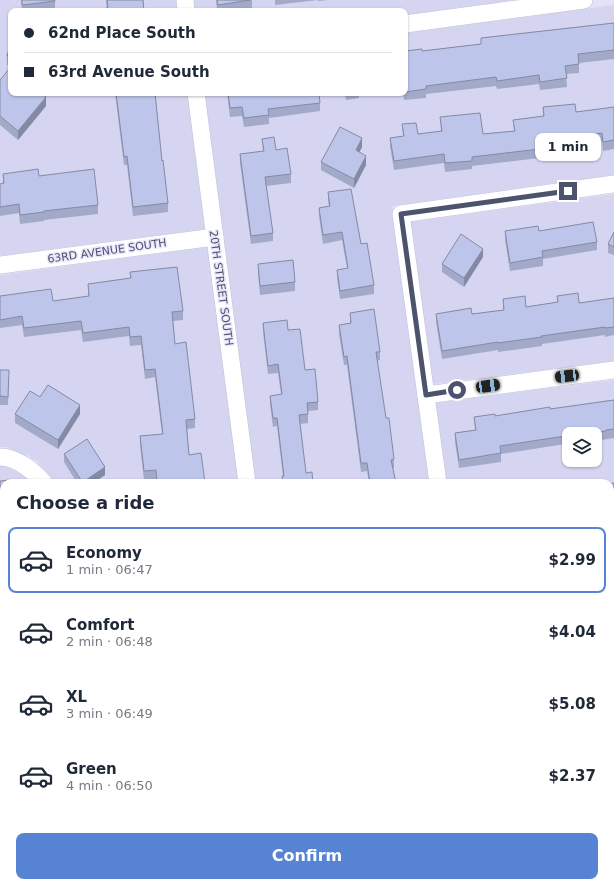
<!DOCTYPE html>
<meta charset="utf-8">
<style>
:root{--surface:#fff;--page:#f2f2f3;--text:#1f2937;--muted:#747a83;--line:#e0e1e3;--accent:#5683d3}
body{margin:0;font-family:"DejaVu Sans",sans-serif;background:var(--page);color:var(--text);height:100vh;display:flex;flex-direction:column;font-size:15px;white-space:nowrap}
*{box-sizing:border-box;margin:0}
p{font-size:13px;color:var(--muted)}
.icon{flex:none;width:22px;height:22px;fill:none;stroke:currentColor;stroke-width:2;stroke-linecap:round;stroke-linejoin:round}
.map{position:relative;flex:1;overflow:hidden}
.details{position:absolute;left:0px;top:479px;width:614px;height:408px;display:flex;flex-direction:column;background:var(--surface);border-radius:12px 12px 0 0;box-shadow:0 1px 3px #0004}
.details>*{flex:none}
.top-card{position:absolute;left:8px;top:8px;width:400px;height:88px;border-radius:8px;box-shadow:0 1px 3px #0004;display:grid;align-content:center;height:88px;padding:0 16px;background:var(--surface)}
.controls{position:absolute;left:562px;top:427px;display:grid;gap:8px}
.controls a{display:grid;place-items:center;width:40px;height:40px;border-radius:8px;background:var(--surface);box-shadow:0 1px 3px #0004;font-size:20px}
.end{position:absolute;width:18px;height:18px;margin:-9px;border:5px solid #4c536c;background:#fff;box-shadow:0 0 0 2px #fff}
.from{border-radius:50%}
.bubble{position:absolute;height:28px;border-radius:8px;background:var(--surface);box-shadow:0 1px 3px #0004;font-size:13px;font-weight:600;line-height:28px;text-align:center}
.car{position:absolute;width:12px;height:24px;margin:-12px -6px;border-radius:5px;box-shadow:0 0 3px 1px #0007;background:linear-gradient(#222 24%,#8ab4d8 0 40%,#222 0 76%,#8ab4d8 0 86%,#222 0)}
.top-card b{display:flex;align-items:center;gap:14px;height:38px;font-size:15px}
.top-card b+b{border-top:1px solid var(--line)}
.top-card i{width:10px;height:10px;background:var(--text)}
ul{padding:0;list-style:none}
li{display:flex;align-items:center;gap:12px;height:66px;margin:0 8px 6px;padding:0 8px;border:2px solid transparent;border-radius:8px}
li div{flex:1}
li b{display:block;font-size:15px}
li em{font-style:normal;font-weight:600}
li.selected{border-color:var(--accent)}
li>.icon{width:36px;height:36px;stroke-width:1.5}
h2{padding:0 16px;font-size:18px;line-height:48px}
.primary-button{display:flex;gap:8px;margin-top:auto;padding:8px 16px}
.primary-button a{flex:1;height:46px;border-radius:8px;background:var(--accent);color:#fff;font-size:16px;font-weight:600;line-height:46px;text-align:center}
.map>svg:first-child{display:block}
.residential{fill:#d5d5f1;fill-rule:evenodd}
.education{fill:#dff4e0}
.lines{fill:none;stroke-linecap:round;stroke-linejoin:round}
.minor-casing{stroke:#bdc0d8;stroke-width:18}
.minor{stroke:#fff;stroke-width:17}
.wall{fill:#a3a9c9}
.shaded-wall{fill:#848aa4}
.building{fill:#bdc5ea;stroke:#848aa4}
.route{stroke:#4c536c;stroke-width:5}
.labels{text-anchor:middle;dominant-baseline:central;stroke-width:3;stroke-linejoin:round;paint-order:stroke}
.street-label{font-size:11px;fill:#4c536c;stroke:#e8e7fc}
</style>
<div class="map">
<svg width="614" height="887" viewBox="0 0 614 887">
<rect width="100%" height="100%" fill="#e3e2f8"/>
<g class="residential">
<path d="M0 0H176L178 11H11V93H188L205 229 0 256Z"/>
<path d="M193 0H515L405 15V11H194Z"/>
<path d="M614 5V175L392 206 429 483H255L205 93H405V33Z"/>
<path d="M614 194V361L433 384 410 222Z"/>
<path d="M208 247 239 483H53L49 476 38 464 39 462 32 459 27 454 26 456 6 447H0V275Z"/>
<path d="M614 380V547H610V483H446L435 403ZM569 434H595V460H569Z"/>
<path d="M0 466H5L24 475 32 483H4V623L0 624Z"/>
<path d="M614 565V750H610V566Z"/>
<rect x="0" y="642" width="4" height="192"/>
<path d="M4 861V883H50L51 887H0V862Z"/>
</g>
<path class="education" d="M614 777V887H540L539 883H610V778Z"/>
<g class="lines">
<g class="minor-casing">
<g id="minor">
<path d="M185 0 186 11"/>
<path d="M405 24 584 0"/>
<path d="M196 93 247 483"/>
<path d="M0 265 215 237"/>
<path d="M426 395 614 370"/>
<path d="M0 457C16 457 34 471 44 483"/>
<path d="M438 483 401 214 614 184"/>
<path d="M610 557 614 556"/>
<path d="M0 633H4"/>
<path d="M610 760 614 759"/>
<path d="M0 844 4 843"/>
<path d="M275 883V887"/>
<path d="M331 883V887"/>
<path d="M527 883 528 887"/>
<path d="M152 887V883"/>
</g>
</g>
<use href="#minor" class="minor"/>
</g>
<g class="wall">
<path d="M21 0H55V9L41 11H22Z"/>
<path d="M106 0H143L144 11H107Z"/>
<path d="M216 0H252V8L235 11H217Z"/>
<path d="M275 0H328L318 1V0L275 5Z"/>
<path d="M614 23V59L579 63V73L566 74 567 87 540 90 539 84 497 89 496 86 426 94V98L404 100 403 93H405V51H422L481 44V38Z"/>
<path d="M11 43V66L7 65V56Z"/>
<path d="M0 80 46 106 18 140 0 125Z"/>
<path d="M115 93H155L162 161 168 203V212L133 216 127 165H124Z"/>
<path d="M227 93H320H319L320 103V111L269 118V124L244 127 242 116 230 117Z"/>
<path d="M345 93H359V98L346 100Z"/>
<path d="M543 107 576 112 614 107V149L603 151 602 141 569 145V156L548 158V157L472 166V169L445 172 444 163 394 170 390 146V138L403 136 402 124 418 134 441 131 440 117 483 134 514 131 513 120 543 116Z"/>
<path d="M262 139 276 150 291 174V183L266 186 273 233V241L251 244 240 163V154L263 151Z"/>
<path d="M362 147 359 152 366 165 354 188 321 170V162Z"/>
<path d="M3 174 39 176 98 205V214L44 220V221L20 224 19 213 0 216V184H3Z"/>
<path d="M328 192 361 244 374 285V294L340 299 337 278V270L347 268 342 240 323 244 319 216V208L329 206 328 201Z"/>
<path d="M505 231H539L597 242V250L543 259V266L510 271 505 240Z"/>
<path d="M614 232V255L608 253V244Z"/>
<path d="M483 257 464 287 442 272V264Z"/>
<path d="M258 264 295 282V291L260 295 258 273Z"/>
<path d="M130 272 183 311V320L173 321 175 344 195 419V428L187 429 189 455 205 483H157L156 479 144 480 140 445V436L162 434 155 377 145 379 141 345 130 346 129 336 83 342 81 330 24 337 22 325 0 328V296L53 301 88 296V284L130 278Z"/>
<path d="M557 296 579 303 614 298V335L605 337V335L542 344V346L498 352V350L442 359 436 322V314H472L503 310V299L526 307 557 302Z"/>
<path d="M350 313 380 352V360L377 361 386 418 394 459V468H393L396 483H369L367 471 361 472 347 365H344L339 334V325L350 323Z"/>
<path d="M263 323 288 330 318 402V410L308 411V423L300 424 306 473 313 483H282V476H283L277 426 273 427 270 404V396L281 394 278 373 268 374 263 332Z"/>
<path d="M0 370 9 379 8 405H0Z"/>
<path d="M40 397 80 414 58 449 15 423V414Z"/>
<path d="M614 400V438L595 441V434H569V445L565 446V444L501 454V462L459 468 455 442V433L475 430 474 417 495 416 550 409Z"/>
<path d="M64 454 105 475 93 483H77L64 462Z"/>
<path d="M0 481 4 483V599H0Z"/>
<path d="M614 483V520L610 521V484Z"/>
<path d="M614 582V623L610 624V583Z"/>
<path d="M614 666V706H611V710H610V674H614Z"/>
<path d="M0 672H4V717H2L0 704Z"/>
<path d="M0 743H4V789L0 790Z"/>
</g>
<g class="shaded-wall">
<path d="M46 97V106L18 140V131Z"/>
<path d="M362 138V147L356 159V150Z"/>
<path d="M366 156V165L354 188V179Z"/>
<path d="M483 249V257L464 287V278Z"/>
<path d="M80 405V414L58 449V440Z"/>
<path d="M105 467V475L93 483H86V480Z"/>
</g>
<g class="building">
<path d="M22 0H55V1L22 5Z"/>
<path d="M107 0H143L144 11H107V7H108Z"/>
<path d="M217 0H250L218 5Z"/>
<path d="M614 23V50L578 54 579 64 565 66 567 78 540 82 539 75 497 81 496 77 426 86V89L405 92V51L422 49V51L481 44V38Z"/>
<path d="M11 43V57L7 56Z"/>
<path d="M10 68H11V93H41L46 97 18 131 0 116V80Z"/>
<path d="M116 93H155L162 161 163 160 168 203 133 207 127 156 124 157Z"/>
<path d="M228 93H319L320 103 268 109 269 115 244 118 242 107 230 108Z"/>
<path d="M575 104 576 112 614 107V140L603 142 602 133 568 137 569 147 548 150V148L472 157V161L445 163 444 154 394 161 390 138 404 136 402 124 416 123 418 134 442 131 440 117 480 113 483 134 515 131 513 120 544 116 543 107Z"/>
<path d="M340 127 362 138 356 150 366 156 354 179 321 162Z"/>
<path d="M274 137 276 150 287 148 291 174 265 177 273 233 251 236 240 154 264 151 262 139Z"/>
<path d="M38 169 39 176 94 169 98 205 44 211V212L20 215 19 204 0 207V184L4 183 3 174Z"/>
<path d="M351 189 361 244 367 243 374 285 340 291 337 270 348 268 342 232 323 235 319 208 330 206 328 192Z"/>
<path d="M593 222 597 242 542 251 543 257 510 263 505 231 538 226 539 231Z"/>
<path d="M614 232V247L608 244Z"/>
<path d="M461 234 483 249 464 278 442 264Z"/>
<path d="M293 260 295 282 260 286 258 264Z"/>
<path d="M177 267 183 311 172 312 175 344 186 342 195 419 186 420 189 455 201 453 205 483H168V481L157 482 156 470 144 471 140 436 163 434 155 369 145 370 141 336 130 337 129 327 83 333 81 321 24 328 22 316 0 320V296L51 289 53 301 89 296 88 284 131 278 130 272Z"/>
<path d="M578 293 579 303 614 298V327L605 328V327L541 336 542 337 498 343V342L442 351 436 314 471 308 472 314 504 310 503 299 525 296 526 307 558 302 557 296Z"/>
<path d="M374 309 380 352H376L386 418H389L394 459 391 460 396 483H370L367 463H361L347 356 344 357 339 325 351 323 350 313Z"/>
<path d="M287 320 288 330 300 329 305 370 315 369 318 402 307 403 308 414 299 415 306 473 312 472 313 483H283L282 476H284L277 418H273L270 396 282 394 278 364 268 366 263 323Z"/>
<path d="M0 370H9L8 397 0 396Z"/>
<path d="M48 385 80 405 58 440 15 414 30 391 40 397Z"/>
<path d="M614 400V429L606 430V431L587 434H569V436L565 437V436L500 446 501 453 459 460 455 433 476 430 474 417 495 414V416L550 407V409Z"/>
<path d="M87 439 105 467 86 480H81L64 454Z"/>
<path d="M11 480V483H4V590L0 591V481Z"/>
<path d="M566 480 567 483H542Z"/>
<path d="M614 483V512H610V484Z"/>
<path d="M614 582V615H610V583Z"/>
<path d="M0 672H4V708L2 709 0 695Z"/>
<path d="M610 674H614V697H610L611 701H610Z"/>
<path d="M0 743H4V780L0 781Z"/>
<path d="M29 883 30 887H7L6 885Z"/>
<path d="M196 883H231V887H177L196 884Z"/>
<path d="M391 883H430L434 887H391Z"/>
</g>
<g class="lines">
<path class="route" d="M457 390 426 395 401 214 568 191"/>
</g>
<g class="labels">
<g class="street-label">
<text transform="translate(107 251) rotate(-8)">63RD AVENUE SOUTH</text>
<text transform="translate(221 288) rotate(82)">20TH STREET SOUTH</text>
</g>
</g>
</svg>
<div class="controls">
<a><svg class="icon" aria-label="layers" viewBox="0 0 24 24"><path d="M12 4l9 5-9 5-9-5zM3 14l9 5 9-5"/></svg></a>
</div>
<i class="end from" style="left:457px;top:390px"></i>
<i class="end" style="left:568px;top:191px"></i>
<div class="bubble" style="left:535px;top:133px;width:66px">1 min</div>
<i class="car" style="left:567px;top:376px;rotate:263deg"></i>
<i class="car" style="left:488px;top:386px;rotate:82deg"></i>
<div class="top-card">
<b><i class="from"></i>62nd Place South</b>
<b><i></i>63rd Avenue South</b>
</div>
<section class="details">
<h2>Choose a ride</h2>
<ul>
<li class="selected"><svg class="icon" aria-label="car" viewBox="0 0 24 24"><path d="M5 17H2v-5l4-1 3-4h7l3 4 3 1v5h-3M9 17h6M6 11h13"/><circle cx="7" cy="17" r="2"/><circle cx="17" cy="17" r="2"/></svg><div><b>Economy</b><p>1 min · 06:47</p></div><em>$2.99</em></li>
<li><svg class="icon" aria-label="car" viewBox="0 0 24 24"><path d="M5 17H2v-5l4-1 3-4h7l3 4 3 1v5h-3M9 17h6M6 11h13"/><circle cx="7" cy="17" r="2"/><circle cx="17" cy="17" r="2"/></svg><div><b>Comfort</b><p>2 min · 06:48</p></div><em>$4.04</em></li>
<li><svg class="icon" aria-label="car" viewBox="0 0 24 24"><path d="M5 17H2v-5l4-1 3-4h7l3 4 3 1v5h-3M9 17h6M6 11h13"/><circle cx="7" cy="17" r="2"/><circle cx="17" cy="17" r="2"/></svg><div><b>XL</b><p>3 min · 06:49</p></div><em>$5.08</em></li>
<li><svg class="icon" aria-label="car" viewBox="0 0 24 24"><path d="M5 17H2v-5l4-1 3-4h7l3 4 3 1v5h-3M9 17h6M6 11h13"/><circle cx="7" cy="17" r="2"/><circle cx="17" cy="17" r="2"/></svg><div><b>Green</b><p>4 min · 06:50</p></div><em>$2.37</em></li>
</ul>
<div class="primary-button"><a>Confirm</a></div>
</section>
</div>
